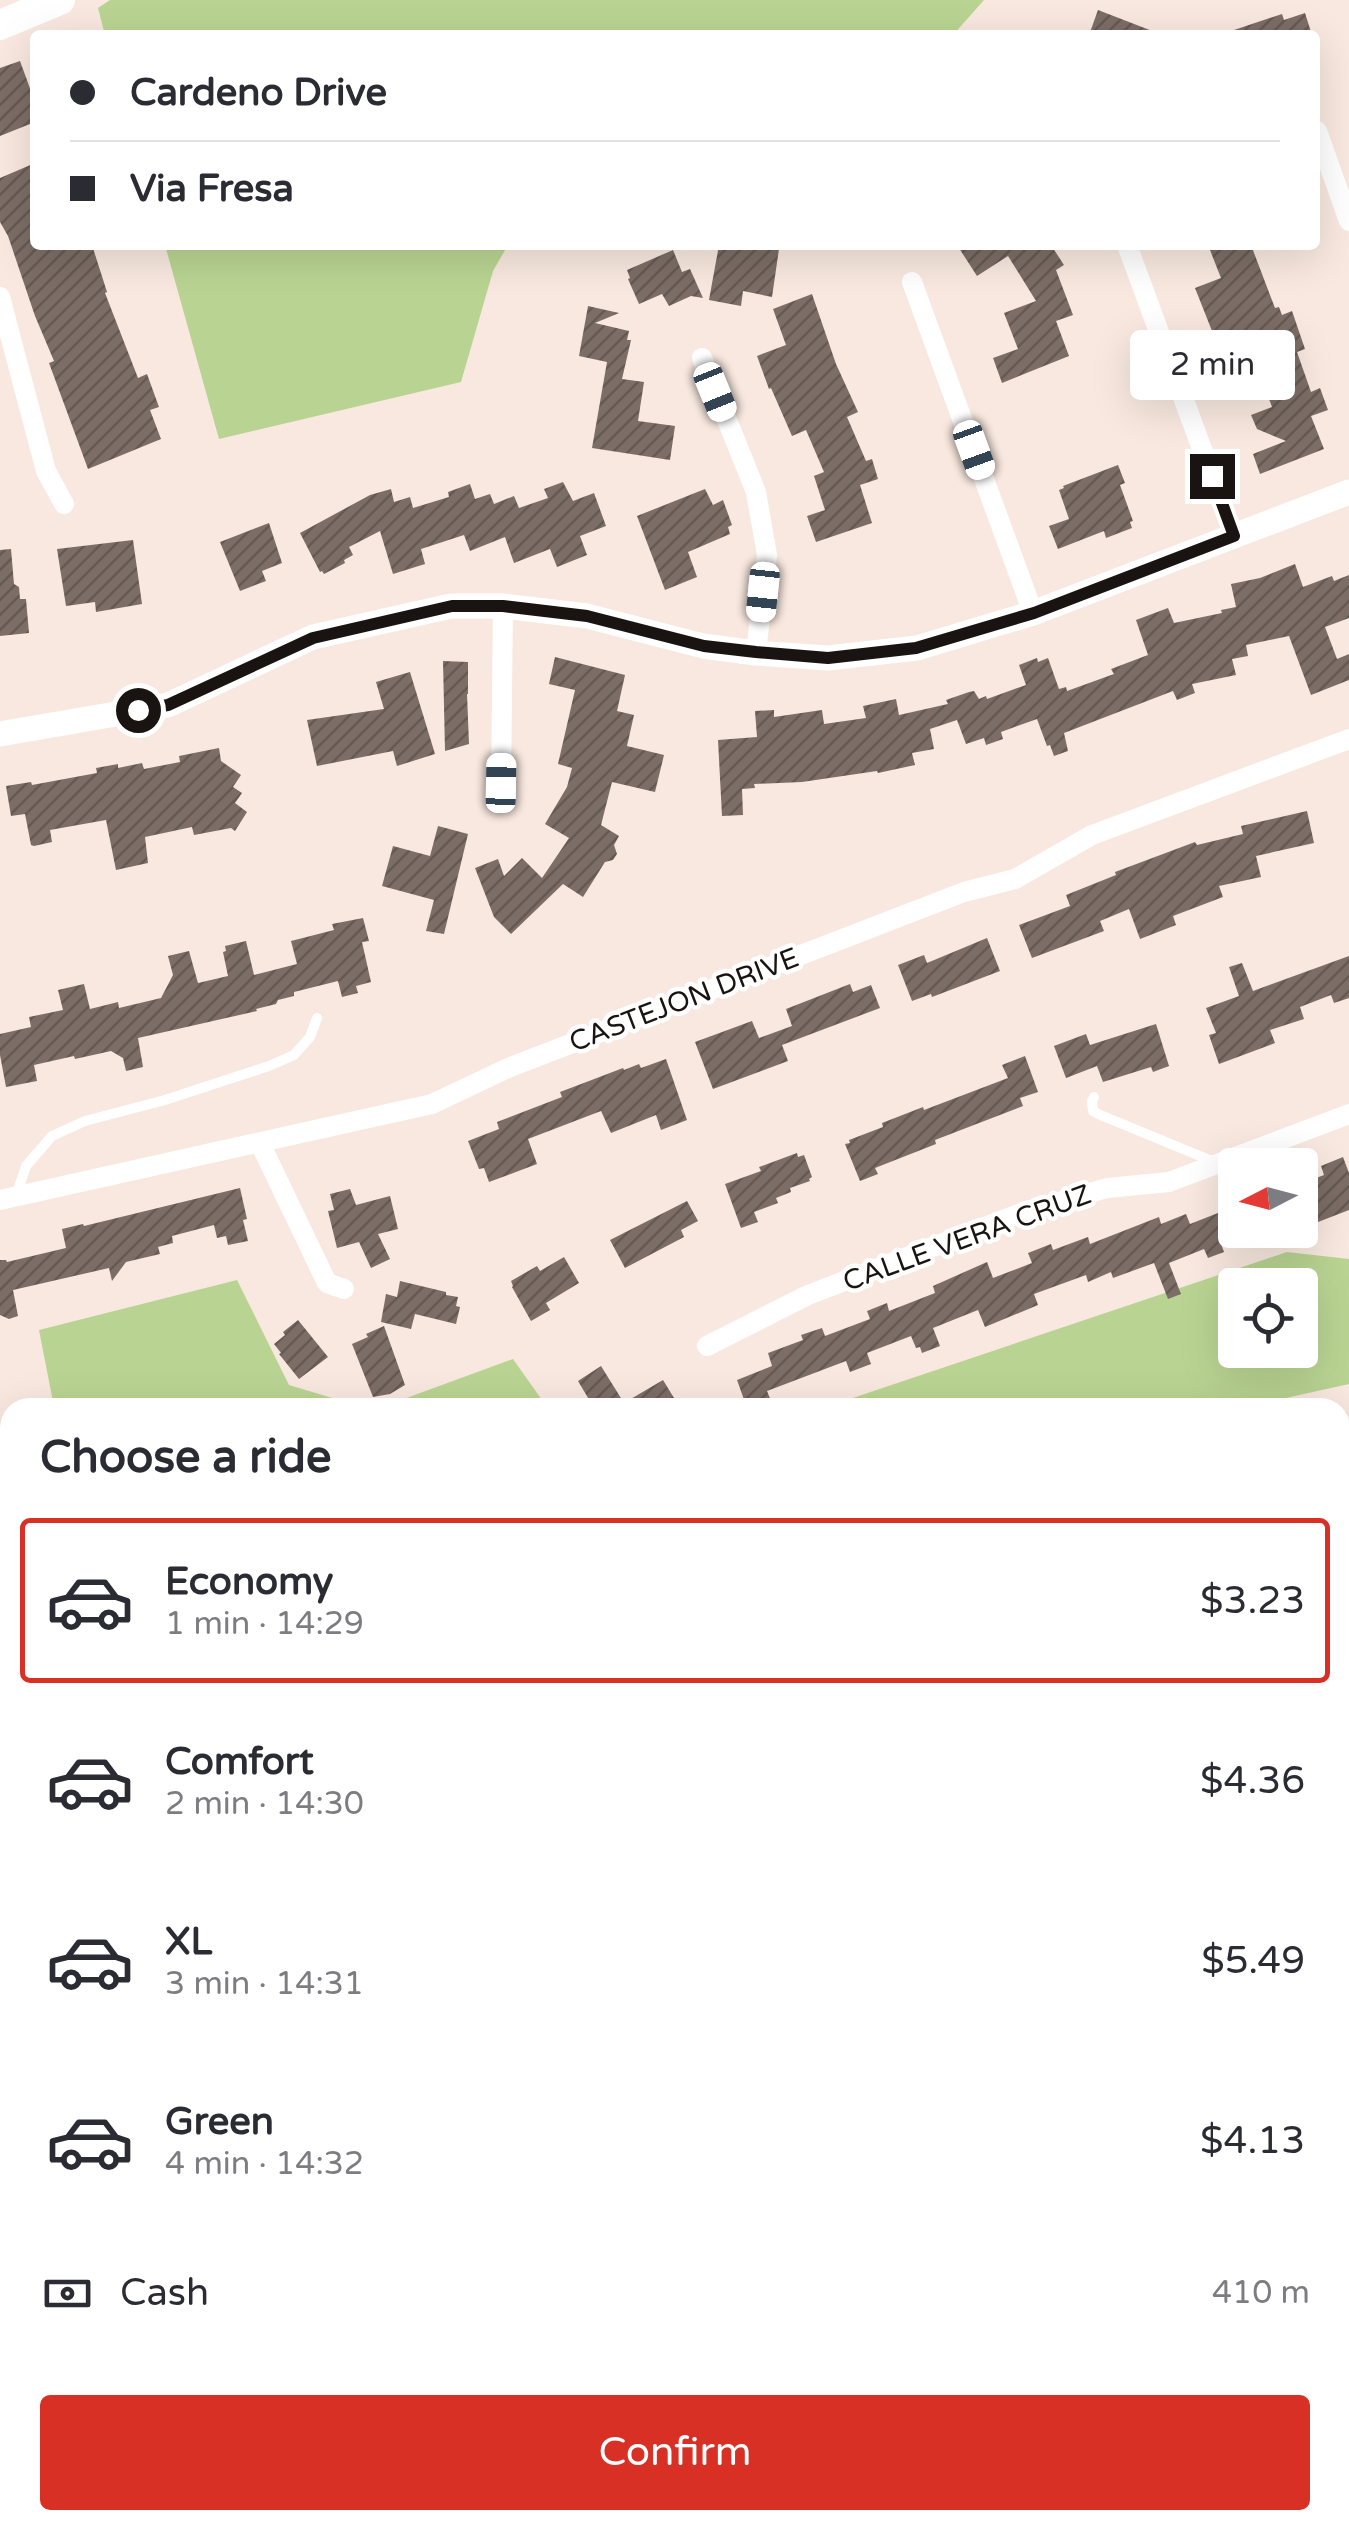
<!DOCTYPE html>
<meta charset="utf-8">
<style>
:root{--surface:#fff;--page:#f2f2f3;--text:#2b2b33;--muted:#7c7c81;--line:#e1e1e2;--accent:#d93025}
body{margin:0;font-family:"Varela Round",sans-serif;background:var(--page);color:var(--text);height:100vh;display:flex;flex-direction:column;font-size:38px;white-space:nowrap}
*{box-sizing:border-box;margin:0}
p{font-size:32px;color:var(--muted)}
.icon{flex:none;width:55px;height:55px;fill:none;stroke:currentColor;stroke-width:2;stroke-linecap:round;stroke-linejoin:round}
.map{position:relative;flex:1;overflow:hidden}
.side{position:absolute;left:0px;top:1398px;width:1350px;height:1132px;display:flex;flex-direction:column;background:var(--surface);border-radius:30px 30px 0 0;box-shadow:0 10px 40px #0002}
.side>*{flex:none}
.top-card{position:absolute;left:30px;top:30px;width:1290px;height:220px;border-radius:10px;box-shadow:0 10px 40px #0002;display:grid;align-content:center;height:220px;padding:0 40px;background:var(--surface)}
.needle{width:65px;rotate:264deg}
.buttons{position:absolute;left:1218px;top:1148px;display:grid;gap:20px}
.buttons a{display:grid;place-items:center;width:100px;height:100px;border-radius:10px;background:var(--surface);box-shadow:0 10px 40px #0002;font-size:50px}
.end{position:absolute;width:45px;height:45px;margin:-22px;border:12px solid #191411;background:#fff;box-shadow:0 0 0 5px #fff}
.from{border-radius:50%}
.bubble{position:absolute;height:70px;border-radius:10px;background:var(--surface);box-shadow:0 10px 40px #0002;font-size:32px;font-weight:600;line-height:70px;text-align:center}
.car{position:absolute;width:30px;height:60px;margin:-30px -15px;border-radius:12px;box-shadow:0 0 8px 2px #0007;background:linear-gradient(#fff 24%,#345 0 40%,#fff 0 76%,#345 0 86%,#fff 0)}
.top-card b{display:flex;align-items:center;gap:35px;height:95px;font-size:38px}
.top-card b+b{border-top:2px solid var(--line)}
.top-card i{width:25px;height:25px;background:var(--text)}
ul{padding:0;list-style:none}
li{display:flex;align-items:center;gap:30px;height:165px;margin:0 20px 15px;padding:0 20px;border:5px solid transparent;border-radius:10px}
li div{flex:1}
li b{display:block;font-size:38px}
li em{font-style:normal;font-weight:600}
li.current{border-color:var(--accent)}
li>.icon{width:90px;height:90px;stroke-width:1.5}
h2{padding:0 40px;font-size:45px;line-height:120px}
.pay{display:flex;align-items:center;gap:25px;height:110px;padding:0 40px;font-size:38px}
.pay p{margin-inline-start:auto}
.action{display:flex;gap:20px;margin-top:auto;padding:20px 40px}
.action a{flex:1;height:115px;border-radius:10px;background:var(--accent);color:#fff;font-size:40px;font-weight:600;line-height:115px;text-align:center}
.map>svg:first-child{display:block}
.grass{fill:#b9d492;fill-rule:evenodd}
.building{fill:url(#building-hatch)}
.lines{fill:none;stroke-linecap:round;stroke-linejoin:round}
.service{stroke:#fff;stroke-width:10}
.minor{stroke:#fff;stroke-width:20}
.tertiary{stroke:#fff;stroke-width:25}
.secondary{stroke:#fff;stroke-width:30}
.route{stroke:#191411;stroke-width:12}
.labels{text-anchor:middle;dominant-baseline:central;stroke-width:9;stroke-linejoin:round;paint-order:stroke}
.street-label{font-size:28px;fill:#191411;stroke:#fff}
</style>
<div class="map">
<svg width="1349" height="2528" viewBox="0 0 1349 2528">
<defs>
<pattern id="building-hatch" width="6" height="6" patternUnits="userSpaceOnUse" patternTransform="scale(2.5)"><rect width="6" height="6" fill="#7c6e66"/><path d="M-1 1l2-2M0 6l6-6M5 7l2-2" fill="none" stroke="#655953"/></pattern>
</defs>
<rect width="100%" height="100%" fill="#f8e8df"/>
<g class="grass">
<path d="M110 0H984L953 35H105L98 8Z"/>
<path d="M165 245H508L493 271 461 382 219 439Z"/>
<path d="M1287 1252 1349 1259V1384L1240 1408H823ZM1235 1285H1300V1350H1235Z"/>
<path d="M237 1280 289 1385 362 1407H54L39 1330Z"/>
<path d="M513 1359 547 1407H382Z"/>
<path d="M10 1568V1704L0 1705V1577L5 1576Z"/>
<path d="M1349 1932V2093L1340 2099V1939Z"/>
</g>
<g class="building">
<path d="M1098 10 1160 34V35H1089Z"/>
<path d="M1305 13 1312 35H1228V32L1282 14 1284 20Z"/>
<path d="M20 61 35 102V122L0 136V68Z"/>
<path d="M35 163V245H92L107 292 105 293 138 378 147 374 159 407 150 410 161 439 88 469 49 363 54 361 35 316 8 236 0 222V178Z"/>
<path d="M719 245H774V248L779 249 772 297 743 291 741 306 709 300Z"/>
<path d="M957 245H1051L1064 265 1056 270 1073 315 1056 321 1069 356 1002 383 993 358 1018 349 1004 313 1036 301 1008 256 977 276Z"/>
<path d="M1208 245H1251L1275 308 1279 307 1282 315 1292 311 1305 349 1297 352 1311 392 1320 388 1328 410 1311 416 1324 449 1260 474 1253 454 1286 441 1257 429 1251 415 1272 407 1252 353 1217 366 1205 334 1212 331 1195 288 1221 278Z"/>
<path d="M673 250 682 272 690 269 703 298 691 296 669 306 662 294 639 304 628 279 630 278 627 270Z"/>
<path d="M812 294 836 364 858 412 847 417 866 461 872 459 878 479 860 485 872 523 816 542 807 516 825 510 814 476 824 472 806 430 792 436 771 388 769 389 757 356 786 345 773 309Z"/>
<path d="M588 306 619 313 595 323 629 331 627 340H631L622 379 644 382 638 421 675 426 670 460 592 448 607 362 579 356Z"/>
<path d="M1118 465 1125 483 1120 485 1133 521 1130 522 1132 528 1106 538 1104 531 1058 549 1049 526 1069 519 1059 490 1064 488 1063 486Z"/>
<path d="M563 482 573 501 594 493 606 526 580 536 587 555 557 567 550 549 514 563 505 537 470 551 464 535 421 549 425 564 393 574 380 531 349 547 353 555 344 560 345 563 324 574 322 571 320 572 300 533 370 495 391 489 394 502 410 497 413 508 449 497 448 492 470 484 475 499 490 494 494 504 514 496 519 508 548 498 544 489Z"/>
<path d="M705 489 713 505 723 500 732 525 728 527 730 534 688 552 697 577 665 590 637 516Z"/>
<path d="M269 523 282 563 262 571 266 581 240 591 220 542Z"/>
<path d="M133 540 142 604 96 612 95 602 66 606 57 549Z"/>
<path d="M11 549 14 584 19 587 20 599H26L29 633 0 636V550Z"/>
<path d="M1295 564 1303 587 1332 576 1334 581 1349 575V618L1325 627 1337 659 1349 654V680L1311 695 1289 636 1246 645 1248 656 1232 659 1236 675 1192 684 1195 693 1177 700 1173 691 1064 733 1068 751 1054 756 1050 745 1047 746 1037 719 1001 732 1003 739 986 745 984 738 966 744 957 720 930 729 934 749 912 753 915 765 878 773 877 771 802 782 754 784 755 788 742 789 743 815 722 816 718 740 757 737 755 711 774 710V717L822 710 824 724 866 718 863 706 896 699 899 715 948 704 946 700 969 692 974 691 979 699 986 696 987 699 1026 685 1019 665 1037 658 1038 662 1048 658 1059 689 1066 687 1067 691 1114 674 1111 669 1148 655 1136 620 1168 608 1174 623 1222 613 1221 610 1236 607 1231 584 1260 578Z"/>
<path d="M555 657 625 675 617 711 634 715 627 746 664 755 655 792 612 782 601 825 619 836 614 845 617 854 613 860 605 862 583 897 563 884 511 934 494 917 475 868 498 859 504 876 522 858 542 878 569 838 545 824 567 787 572 768 558 764 575 690 549 684Z"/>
<path d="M443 661 468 662V694H467L469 744 445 751Z"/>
<path d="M410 672 435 754 397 766 393 751 317 766 307 720 384 709 376 682Z"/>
<path d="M219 748 221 761 241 775 233 787 242 793 235 803 247 812 235 831 231 828 194 835 192 827 145 837 148 863 116 870 106 820 50 830 52 842 34 846 31 845 25 814 11 816 6 786 31 782 32 785 97 773 96 768 118 764V768L142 763 144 769 180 762 179 756Z"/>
<path d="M1307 811 1314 843 1256 856 1261 877 1219 886 1223 897 1173 916 1176 925 1140 939 1129 909 1100 921 1104 931 1032 958 1019 925 1070 906 1066 895 1116 875 1115 872 1195 842 1197 845 1243 834 1241 826Z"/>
<path d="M438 826 468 834 444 934 426 931 434 900 382 886 393 846 430 856Z"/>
<path d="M363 918 369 941 362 942 371 982 356 986 358 993 342 997 338 981 294 992V996L278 1000 276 1004 256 1009 257 1011 138 1038 143 1067 126 1071 123 1058 111 1051 75 1059 74 1056 34 1065 37 1081 6 1087 0 1055V1034L31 1027 29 1017 63 1010 58 990 84 984 90 1009 118 1002 119 1008 161 998 173 975 168 956 189 951 198 983 228 976 223 952 226 951 225 946 246 941 254 975 297 964 291 941 334 930 332 924Z"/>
<path d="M987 938 1000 971 932 997 931 994 912 1001 898 965 924 955 927 963Z"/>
<path d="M1349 956V998L1334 1003 1331 995 1300 1007 1304 1019 1270 1030 1275 1043 1219 1064 1209 1035 1216 1033 1206 1008 1239 996 1229 967 1242 963 1253 991Z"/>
<path d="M850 984 853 992 871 985 880 1008 782 1045 788 1061 713 1089 695 1042 752 1021 759 1038 792 1026 786 1009Z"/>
<path d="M1156 1024 1169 1066 1153 1072 1151 1067 1103 1082 1097 1066 1066 1078 1054 1046 1086 1034 1090 1045Z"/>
<path d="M1025 1056 1038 1092 1020 1098 1023 1106 935 1140 936 1144 875 1168 878 1174 860 1181 845 1144 850 1143 849 1140 883 1127 882 1123 923 1107 924 1110 1008 1078 1002 1065Z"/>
<path d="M666 1059 687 1120 661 1130 656 1115 611 1133 601 1111 528 1139 537 1164 489 1182 484 1168 479 1169 468 1141 499 1129 497 1122 562 1097 560 1092 589 1081 623 1068 624 1070 639 1064 641 1068Z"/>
<path d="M797 1153 798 1157 804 1155 812 1177 809 1179 810 1181 790 1188 791 1192 776 1198 778 1203 754 1212 758 1222 741 1228 725 1184 761 1171 759 1167Z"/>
<path d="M1343 1157 1349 1173V1210L1300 1229V1184L1324 1175 1321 1166Z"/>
<path d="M240 1188 247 1219 243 1220 248 1241 228 1245 226 1236 217 1238 214 1225 172 1236 173 1243 158 1247 160 1254 126 1262 112 1281 109 1268 13 1290 18 1316 9 1319 0 1315V1260H6L7 1262 66 1248 62 1229 83 1224 84 1226Z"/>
<path d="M350 1189 356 1205 390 1196 398 1229 378 1234 390 1259 371 1268 359 1242 337 1248 328 1211 334 1210 330 1194Z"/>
<path d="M687 1201 698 1221 681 1230 684 1237 625 1268 610 1240Z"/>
<path d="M1235 1209V1239L1221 1244 1224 1252 1208 1258 1204 1249 1169 1263 1181 1294 1168 1299 1154 1263 1113 1278 1111 1272 1088 1282 1086 1275 1034 1294 1038 1305 985 1327 978 1310 933 1328 940 1346 922 1353 920 1347 916 1348 911 1336 867 1353 871 1364 850 1372 846 1361 767 1391 774 1408H747L737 1380 772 1366 768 1353 803 1340 801 1335 822 1328 825 1336 870 1319 867 1311 887 1303 889 1311 935 1293 933 1286 987 1262 993 1278 1032 1263 1028 1253 1051 1244 1053 1250 1088 1237 1090 1244 1159 1217 1161 1224 1186 1214 1190 1224 1218 1213 1219 1215Z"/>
<path d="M564 1257 579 1283 546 1303 550 1310 531 1321 512 1287 513 1286 511 1281 537 1266 540 1271Z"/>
<path d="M400 1281 446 1292V1295L458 1297 456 1306 460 1307 456 1324 415 1314 411 1329 381 1322 386 1294 397 1297Z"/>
<path d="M298 1320 328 1357 299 1379 279 1354 281 1353 274 1344 285 1335 283 1332Z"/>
<path d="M384 1326 405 1385 390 1394 373 1397 352 1344 368 1337 366 1334Z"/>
<path d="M601 1366 624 1403 663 1380 674 1398 660 1408H594L578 1381Z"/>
</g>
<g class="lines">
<g class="service">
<path d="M1094 1097 1092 1101 1093 1111 1098 1114 1217 1163"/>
<path d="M16 1196 26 1166 52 1136 85 1121 165 1100 269 1066 294 1055 310 1037 317 1018"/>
<path d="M1340 2472 1349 2468"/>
<path d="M1247 2528 1253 2520"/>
<path d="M1348 2528H1349"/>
</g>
<g class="minor">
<path d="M1317 131 1349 221"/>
<path d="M1127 245 1234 536"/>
<path d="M912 282 1033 613"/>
<path d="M0 297 46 471 64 504"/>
<path d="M702 358 756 492 767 555 756 653"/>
<path d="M501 783 503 606"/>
<path d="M260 1143 327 1283 344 1289"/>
<path d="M0 1200 432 1104 508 1068 964 892 1015 879 1092 835 1349 739"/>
<path d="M707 1346 808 1295 1024 1212 1107 1188 1169 1182 1349 1114"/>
<path d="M1340 1665 1349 1659"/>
<path d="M817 2520 820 2528"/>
</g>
<g class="tertiary">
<path d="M0 734 168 705 313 637 451 606H503L587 616 703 646 756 653 828 658 917 648 1033 613 1349 492"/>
<path d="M0 2114 10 2121"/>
<path d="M1340 2301 1349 2298"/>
</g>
<path class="secondary" d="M0 25 60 0"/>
</g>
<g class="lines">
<path class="route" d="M138 710 168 705 313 638 452 606H503L587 616 704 646 756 652 828 658 916 648 1034 613 1234 536 1212 476"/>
</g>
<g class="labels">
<g class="street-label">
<text transform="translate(684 1000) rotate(-21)">CASTEJON DRIVE</text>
<text transform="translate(967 1238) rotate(-20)">CALLE VERA CRUZ</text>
</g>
</g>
</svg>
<div class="buttons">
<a><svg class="needle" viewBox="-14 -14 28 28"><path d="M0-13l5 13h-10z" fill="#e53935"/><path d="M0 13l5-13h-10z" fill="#7c7c81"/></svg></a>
<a><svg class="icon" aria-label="locate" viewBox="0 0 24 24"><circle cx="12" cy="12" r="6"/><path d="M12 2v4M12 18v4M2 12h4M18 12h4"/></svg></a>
</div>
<i class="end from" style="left:138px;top:710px"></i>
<i class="end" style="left:1212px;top:476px"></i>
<div class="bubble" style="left:1130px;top:330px;width:165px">2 min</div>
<i class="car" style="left:715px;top:392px;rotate:158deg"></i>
<i class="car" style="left:974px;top:450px;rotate:160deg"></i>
<i class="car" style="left:763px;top:592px;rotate:186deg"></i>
<i class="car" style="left:501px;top:783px;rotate:1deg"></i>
<div class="top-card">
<b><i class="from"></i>Cardeno Drive</b>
<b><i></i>Via Fresa</b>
</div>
<section class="side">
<h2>Choose a ride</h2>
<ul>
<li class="current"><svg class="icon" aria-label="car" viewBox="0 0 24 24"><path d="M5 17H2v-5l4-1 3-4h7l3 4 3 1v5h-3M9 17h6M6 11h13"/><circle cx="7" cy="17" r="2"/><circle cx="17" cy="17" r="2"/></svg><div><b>Economy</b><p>1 min · 14:29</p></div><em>$3.23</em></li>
<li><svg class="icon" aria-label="car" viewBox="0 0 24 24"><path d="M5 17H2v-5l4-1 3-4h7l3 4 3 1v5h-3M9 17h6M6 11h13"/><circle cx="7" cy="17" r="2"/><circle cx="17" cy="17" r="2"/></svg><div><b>Comfort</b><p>2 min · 14:30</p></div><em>$4.36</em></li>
<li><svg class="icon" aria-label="car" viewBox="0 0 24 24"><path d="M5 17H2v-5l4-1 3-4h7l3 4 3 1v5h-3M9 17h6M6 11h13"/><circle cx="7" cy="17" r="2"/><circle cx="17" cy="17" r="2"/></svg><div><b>XL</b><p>3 min · 14:31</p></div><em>$5.49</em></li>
<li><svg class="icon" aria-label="car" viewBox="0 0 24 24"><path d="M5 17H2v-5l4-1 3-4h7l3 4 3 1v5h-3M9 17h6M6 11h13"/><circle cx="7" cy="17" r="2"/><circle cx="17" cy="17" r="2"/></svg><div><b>Green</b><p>4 min · 14:32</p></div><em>$4.13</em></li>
</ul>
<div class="pay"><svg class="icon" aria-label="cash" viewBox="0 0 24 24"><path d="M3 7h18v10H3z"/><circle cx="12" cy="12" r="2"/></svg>Cash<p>410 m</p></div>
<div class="action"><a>Confirm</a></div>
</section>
</div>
